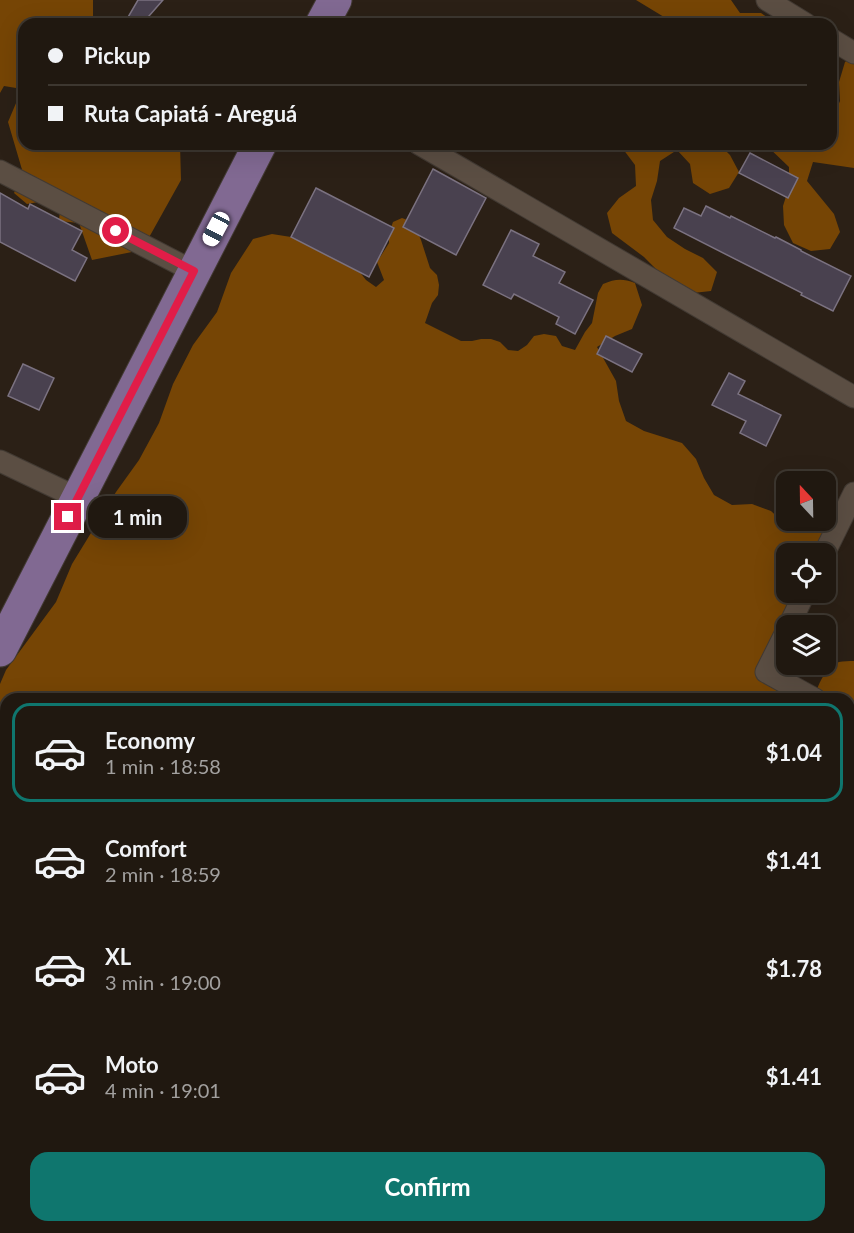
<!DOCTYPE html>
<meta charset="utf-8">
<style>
:root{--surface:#201810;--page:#282119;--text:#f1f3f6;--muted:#a2a09f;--line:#3d3730;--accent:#0f766e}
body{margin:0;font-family:Lato,sans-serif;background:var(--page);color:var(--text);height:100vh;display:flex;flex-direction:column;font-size:22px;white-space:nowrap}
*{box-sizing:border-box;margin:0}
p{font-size:20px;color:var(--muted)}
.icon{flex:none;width:33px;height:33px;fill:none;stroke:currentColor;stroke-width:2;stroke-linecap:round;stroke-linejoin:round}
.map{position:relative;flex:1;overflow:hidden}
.drawer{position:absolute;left:0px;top:693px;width:855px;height:540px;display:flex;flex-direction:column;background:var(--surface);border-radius:18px 18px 0 0;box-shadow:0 6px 24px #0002,0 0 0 2px var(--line)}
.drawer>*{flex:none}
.guide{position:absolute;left:18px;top:18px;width:819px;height:132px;border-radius:18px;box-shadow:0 6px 24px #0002,0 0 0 2px var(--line);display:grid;align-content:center;height:132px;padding:0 30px;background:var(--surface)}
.needle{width:39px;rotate:338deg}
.buttons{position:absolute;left:776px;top:471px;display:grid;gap:12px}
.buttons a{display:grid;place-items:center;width:60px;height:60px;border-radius:12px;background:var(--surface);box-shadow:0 6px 24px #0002,0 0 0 2px var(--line);font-size:30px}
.end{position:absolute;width:27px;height:27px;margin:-14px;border:8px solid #e11d48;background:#fff;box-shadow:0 0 0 3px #fff}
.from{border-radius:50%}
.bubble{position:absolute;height:42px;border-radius:18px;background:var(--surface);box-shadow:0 6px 24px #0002,0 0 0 2px var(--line);font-size:20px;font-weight:700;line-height:42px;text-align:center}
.car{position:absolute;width:18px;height:36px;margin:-18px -9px;border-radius:8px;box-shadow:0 0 4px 2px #0007;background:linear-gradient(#fff 24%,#345 0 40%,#fff 0 76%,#345 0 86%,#fff 0)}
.guide b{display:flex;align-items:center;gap:21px;height:57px;font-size:22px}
.guide b+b{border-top:2px solid var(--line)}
.guide i{width:15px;height:15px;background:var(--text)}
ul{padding:10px 0 0;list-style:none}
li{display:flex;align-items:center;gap:18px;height:99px;margin:0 12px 9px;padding:0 18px;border:3px solid transparent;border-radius:18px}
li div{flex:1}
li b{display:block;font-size:22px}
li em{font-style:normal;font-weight:700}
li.selected{border-color:var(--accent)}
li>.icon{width:54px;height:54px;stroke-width:1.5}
.action{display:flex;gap:12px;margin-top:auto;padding:12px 30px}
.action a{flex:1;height:69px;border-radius:18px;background:var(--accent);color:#fff;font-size:24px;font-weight:700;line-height:69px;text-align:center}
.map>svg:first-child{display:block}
.forest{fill:#764505}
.building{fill:#49414f;stroke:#7b7281;stroke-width:1.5}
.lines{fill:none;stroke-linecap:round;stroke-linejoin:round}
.street-casing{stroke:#423a33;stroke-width:23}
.primary-casing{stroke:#423a33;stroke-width:35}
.street{stroke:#5b4e43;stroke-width:21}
.primary{stroke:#816992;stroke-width:33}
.route{stroke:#e11d48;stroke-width:8}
</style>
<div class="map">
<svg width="854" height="1233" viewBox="0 0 854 1233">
<rect width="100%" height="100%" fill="#2b2016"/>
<g class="forest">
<path d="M0 0H93V16L102 24H24V144H180L181 180 142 250 92 260 79 223 59 221 61 198 27 204 14 193 23 173 8 122 22 89 4 86 0 93Z"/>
<path d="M636 0H731L740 13H761L777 24H682L664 17Z"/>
<path d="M854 55V168L813 162 807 181 834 214 840 232 830 249 811 251 793 243 784 225 783 206 789 187V167L765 144H831V121L840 101 839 82 845 62Z"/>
<path d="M623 144H719L730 155 739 172 729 188 710 194 693 183 690 164 677 150 660 161 657 181 651 200 653 220 667 237 685 249 703 258 717 272 711 291 693 293 676 281 659 272 644 257 612 233 607 213 619 198 636 186 635 165 623 149Z"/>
<path d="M402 218 413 222 421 240 430 268 437 275 439 285 438 295 432 303 425 323 461 341H472L481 339H491L500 342 508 350 518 351 527 345 534 336 544 334 556 336 562 346 575 350 585 332 592 323 598 293 603 284C615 279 622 278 635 283L642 305 632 329 615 336 597 347 616 381 619 401 626 421 644 431 682 443 696 459 704 478 714 495 732 505 752 504 771 511 787 526 808 527 830 525 825 554H786V592L803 593 809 624 808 625 786 626V664L783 669 774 699H6V1227H101L94 1233H0V684L6 670 56 602 72 564 116 492 139 460 159 423 173 384 193 345 217 312 231 273 253 239 272 234 291 237 359 271 366 280 376 287 384 280 377 262 389 243V233L393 222Z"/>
<path d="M854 661V777L849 783V699H815C816 686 826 667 839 662 843 661 850 661 854 661Z"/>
<path d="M105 1227H292L290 1233H116Z"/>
<path d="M342 1227H410L408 1229 412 1233H338Z"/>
</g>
<g class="building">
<path d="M138 0H163L142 24H124Z"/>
<path d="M750 153 798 178 788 198 739 173Z"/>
<path d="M433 169 486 198 456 255 403 227Z"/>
<path d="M316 188 394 228 369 277 291 237Z"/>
<path d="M0 193 28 209 30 204 82 231 72 250 87 258 75 281 0 242Z"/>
<path d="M706 206 730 218 731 216 775 238 776 237 801 250V251L851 276 833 311 801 295 802 293 674 228 684 208 701 216Z"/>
<path d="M511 230 539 244 533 256 565 272 559 283 593 300 575 334 556 324 559 317 514 294 511 299 483 285Z"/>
<path d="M606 336 642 354 632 372 597 354Z"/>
<path d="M23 364 54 378 39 410 8 396Z"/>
<path d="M729 373 745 381 738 394 781 415 766 446 740 433 746 421 712 405Z"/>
</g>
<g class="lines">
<g class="street-casing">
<g id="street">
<path d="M767 0 806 24"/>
<path d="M831 39 854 53"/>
<path d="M419 144 854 397"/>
<path d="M0 171 193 271"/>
<path d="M0 461 78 498"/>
<path d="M824 554 854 493"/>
<path d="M789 626 805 592"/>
<path d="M786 632 766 672 815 699"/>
<path d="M849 717 854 720"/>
<path d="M849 804 854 793"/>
<path d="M849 1173 854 1176"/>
<path d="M645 1233 648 1227"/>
</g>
</g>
<g class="primary-casing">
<g id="primary">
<path d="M322 24 335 0"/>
<path d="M0 650 260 144"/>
</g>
</g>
<use href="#street" class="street"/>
<use href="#primary" class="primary"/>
</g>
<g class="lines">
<path class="route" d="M68 517 194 271 116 231"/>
</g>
</svg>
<div class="buttons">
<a><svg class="needle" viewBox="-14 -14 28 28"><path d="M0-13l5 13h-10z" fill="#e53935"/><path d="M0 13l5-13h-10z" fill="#a2a09f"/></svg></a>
<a><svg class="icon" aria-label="locate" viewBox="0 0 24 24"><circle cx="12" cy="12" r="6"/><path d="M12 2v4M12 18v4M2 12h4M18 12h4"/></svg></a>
<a><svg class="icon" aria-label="layers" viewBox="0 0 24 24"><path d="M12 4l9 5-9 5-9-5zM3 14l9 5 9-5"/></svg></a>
</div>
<i class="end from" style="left:116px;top:231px"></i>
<i class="end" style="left:68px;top:517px"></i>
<div class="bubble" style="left:88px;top:496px;width:99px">1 min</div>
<i class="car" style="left:216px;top:229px;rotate:208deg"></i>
<div class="guide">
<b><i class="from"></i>Pickup</b>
<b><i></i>Ruta Capiatá - Areguá</b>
</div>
<section class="drawer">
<ul>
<li class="selected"><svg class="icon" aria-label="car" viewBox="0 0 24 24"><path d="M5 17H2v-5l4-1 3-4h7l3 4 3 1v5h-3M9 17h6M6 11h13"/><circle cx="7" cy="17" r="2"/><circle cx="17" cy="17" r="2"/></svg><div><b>Economy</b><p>1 min · 18:58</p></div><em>$1.04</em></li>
<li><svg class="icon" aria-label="car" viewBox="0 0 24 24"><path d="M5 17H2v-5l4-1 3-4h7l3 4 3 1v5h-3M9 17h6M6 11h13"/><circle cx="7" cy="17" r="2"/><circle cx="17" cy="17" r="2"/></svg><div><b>Comfort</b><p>2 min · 18:59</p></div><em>$1.41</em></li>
<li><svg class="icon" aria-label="car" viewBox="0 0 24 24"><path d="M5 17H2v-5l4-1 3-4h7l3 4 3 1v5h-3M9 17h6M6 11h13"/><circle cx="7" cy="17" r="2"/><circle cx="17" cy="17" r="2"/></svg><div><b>XL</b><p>3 min · 19:00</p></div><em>$1.78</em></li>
<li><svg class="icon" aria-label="car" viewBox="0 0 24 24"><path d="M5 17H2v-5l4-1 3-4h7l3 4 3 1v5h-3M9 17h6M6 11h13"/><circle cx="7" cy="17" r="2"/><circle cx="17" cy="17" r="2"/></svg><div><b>Moto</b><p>4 min · 19:01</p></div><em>$1.41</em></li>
</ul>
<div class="action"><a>Confirm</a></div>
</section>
</div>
